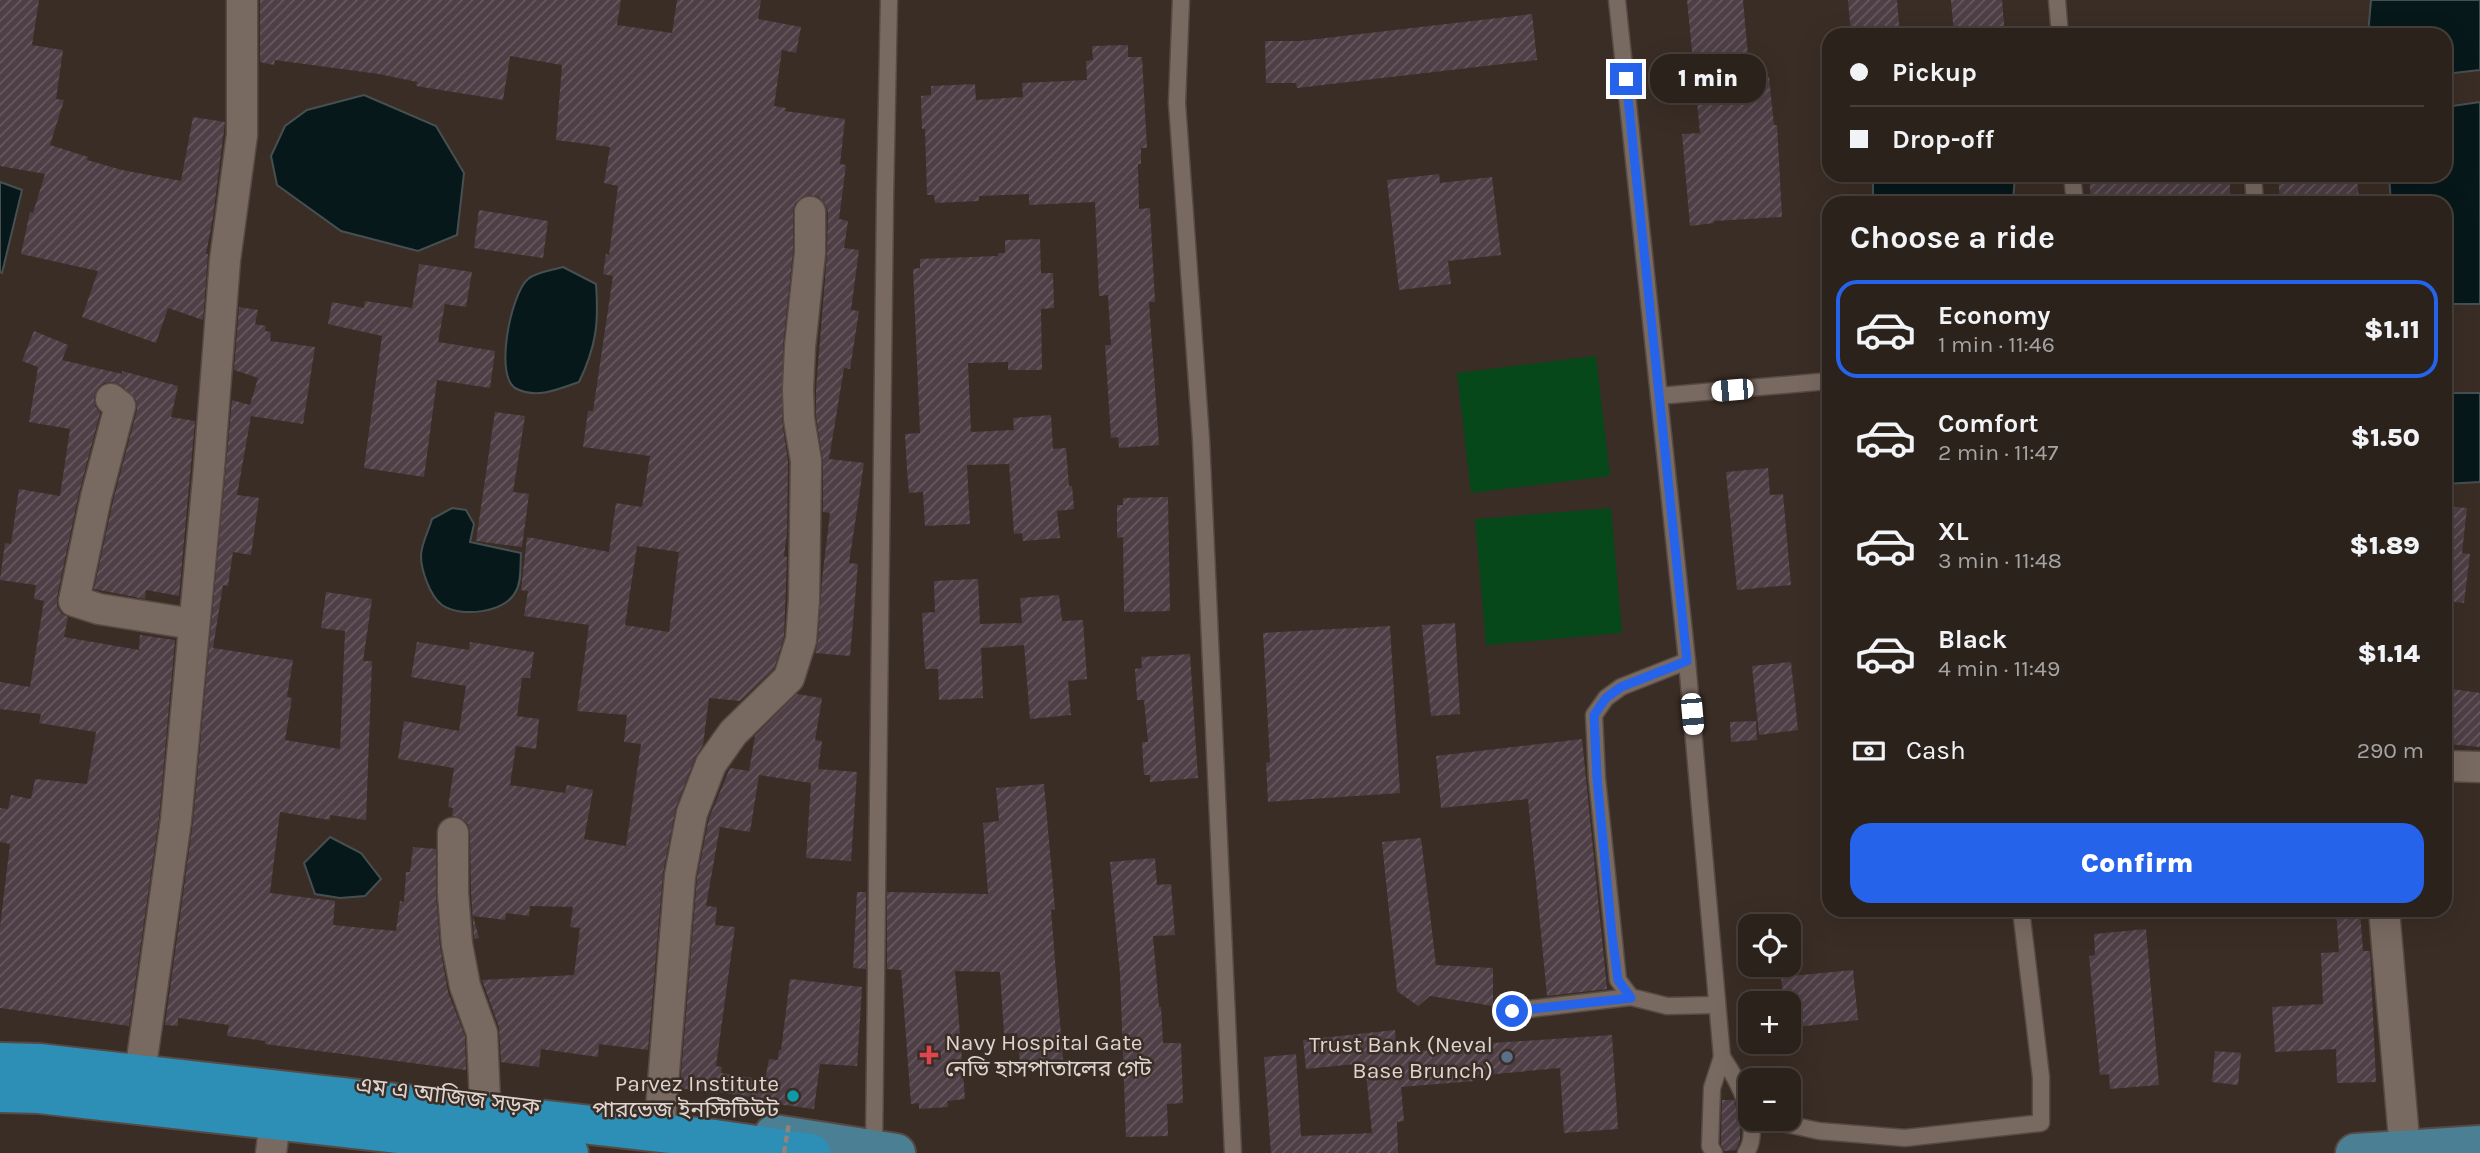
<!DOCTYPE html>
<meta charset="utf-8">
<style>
:root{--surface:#2c221c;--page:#382f29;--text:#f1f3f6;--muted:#a6a4a3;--line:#483f3b;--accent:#2563eb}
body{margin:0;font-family:Karla,"Noto Sans Bengali",sans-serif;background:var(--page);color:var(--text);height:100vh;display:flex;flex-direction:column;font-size:26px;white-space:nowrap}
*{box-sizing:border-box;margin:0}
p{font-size:23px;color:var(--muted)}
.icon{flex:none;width:38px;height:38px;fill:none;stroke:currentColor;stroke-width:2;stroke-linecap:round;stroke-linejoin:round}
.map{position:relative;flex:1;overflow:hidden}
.side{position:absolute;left:1822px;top:196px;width:630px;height:721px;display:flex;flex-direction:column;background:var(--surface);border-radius:21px;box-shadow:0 7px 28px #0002,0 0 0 2px var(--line)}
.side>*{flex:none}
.guide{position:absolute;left:1822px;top:28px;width:630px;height:154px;border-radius:21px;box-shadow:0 7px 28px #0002,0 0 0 2px var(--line);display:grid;align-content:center;height:154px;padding:0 28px;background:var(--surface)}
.controls{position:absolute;left:1738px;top:914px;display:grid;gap:14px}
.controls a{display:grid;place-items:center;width:63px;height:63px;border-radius:14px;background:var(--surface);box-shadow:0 7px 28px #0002,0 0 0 2px var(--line);font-size:35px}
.end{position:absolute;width:32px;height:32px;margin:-16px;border:9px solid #2563eb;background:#fff;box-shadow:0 0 0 4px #fff}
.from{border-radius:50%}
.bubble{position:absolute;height:49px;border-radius:21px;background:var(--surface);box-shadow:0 7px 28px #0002,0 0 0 2px var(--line);font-size:23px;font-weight:800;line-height:49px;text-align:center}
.car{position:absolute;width:21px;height:42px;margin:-21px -10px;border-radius:9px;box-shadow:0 0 5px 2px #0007;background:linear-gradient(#fff 24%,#345 0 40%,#fff 0 76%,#345 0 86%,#fff 0)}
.guide b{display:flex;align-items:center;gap:24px;height:66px;font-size:26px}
.guide b+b{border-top:2px solid var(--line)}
.guide i{width:18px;height:18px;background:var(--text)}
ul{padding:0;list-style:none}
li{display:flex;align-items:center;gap:21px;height:98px;margin:0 14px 10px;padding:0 14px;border:4px solid transparent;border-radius:21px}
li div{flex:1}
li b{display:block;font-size:26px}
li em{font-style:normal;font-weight:800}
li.current{border-color:var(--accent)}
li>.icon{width:63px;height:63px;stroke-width:1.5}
h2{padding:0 28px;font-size:32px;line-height:84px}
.pay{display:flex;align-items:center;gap:18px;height:77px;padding:0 28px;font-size:26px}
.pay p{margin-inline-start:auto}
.button{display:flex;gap:14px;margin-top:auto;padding:14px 28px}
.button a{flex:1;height:80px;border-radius:21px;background:var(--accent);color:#fff;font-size:28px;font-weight:800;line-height:80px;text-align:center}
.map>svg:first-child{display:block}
.pitch{fill:#064819}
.water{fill:#07181b;stroke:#475051;stroke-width:2}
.building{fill:url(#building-hatch);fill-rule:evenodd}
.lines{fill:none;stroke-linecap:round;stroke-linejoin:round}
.lane-casing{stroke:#564a44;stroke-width:19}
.street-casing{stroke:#564a44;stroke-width:33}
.primary-casing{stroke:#564a44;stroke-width:42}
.highway-casing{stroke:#564a44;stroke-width:42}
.lane{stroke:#796a61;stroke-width:16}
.street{stroke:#796a61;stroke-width:30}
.primary{stroke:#4b8094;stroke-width:38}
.highway{stroke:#2d8eb6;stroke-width:38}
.path-bridge{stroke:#8e837d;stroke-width:4.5;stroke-dasharray:7 3.5;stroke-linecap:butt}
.route{stroke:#2563eb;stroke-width:9}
.health-dot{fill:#e0444e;stroke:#3a2d25;stroke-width:2.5}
.service-dot{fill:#5c6f8a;stroke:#3a2d25;stroke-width:2.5}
.culture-dot{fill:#0f9aa8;stroke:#3a2d25;stroke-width:2.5}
.labels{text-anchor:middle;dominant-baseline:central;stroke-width:5;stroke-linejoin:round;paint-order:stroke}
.poi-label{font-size:23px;fill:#ddd4cf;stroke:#3a2d25;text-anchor:end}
.street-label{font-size:23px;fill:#ddd4cf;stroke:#3a2d25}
</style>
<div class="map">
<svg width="2480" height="1153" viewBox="0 0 2480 1153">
<defs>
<pattern id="building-hatch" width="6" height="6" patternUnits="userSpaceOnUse" patternTransform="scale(1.75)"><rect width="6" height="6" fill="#4e3e45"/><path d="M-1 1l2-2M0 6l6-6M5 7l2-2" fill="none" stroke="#67595f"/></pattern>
</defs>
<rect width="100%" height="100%" fill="#3a2d25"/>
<g class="pitch">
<path d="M1596 356 1610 476 1471 493 1457 373Z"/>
<path d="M1611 508 1622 633 1486 645 1475 519Z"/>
</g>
<g class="water">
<path d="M2371 0H2480V70L2445 74V35H2368Z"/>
<path d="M364 95 436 126 464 173 457 235 418 251 341 231 277 185 271 156 285 126 307 110Z"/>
<path d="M2480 102V304H2445V203H2391L2389 175H2445V107Z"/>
<path d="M1873 175H2015L2013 202 1884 203 1873 196Z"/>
<path d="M0 182 22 190 2 273 0 272Z"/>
<path d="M563 267 596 284C599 323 596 347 579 382 559 389 537 399 517 389 493 379 511 293 528 279 536 272 554 270 563 267Z"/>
<path d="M2445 393H2480V482L2445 484Z"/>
<path d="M452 508 466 510 474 524 470 542 521 553C520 565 522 581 516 591 506 613 460 618 442 605 430 596 421 570 421 556 421 544 429 530 432 519Z"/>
<path d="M330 837 361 853 381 879 365 896 340 898 315 894 304 863Z"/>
</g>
<g class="building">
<path d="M0 0H39L32 45 63 50 56 99 64 100 50 145 88 157 87 160 122 170 181 181 193 117 225 122 213 217 206 254H208L203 320 168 308 156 343 82 317 98 271 21 254 30 212 33 213 45 174 0 166Z"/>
<path d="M260 0H621L617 25 672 33 677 0H761L758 19 801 27 796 53 782 50 774 106 786 108 785 111 845 119 840 164 846 165 839 219 848 221 844 248 859 250 851 310 859 311 850 369 844 368 829 459 864 463 849 563 858 564 850 656 815 653 818 641 822 580 830 513 823 512V461L816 417V389L827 255 828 212 825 204 819 197 809 195 802 197 795 203 793 211V252L783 346 782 420 788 462 787 533 784 556 787 557 784 637 774 669 740 701 709 698 703 745 695 758 676 807 663 873 648 1050 599 1044 598 1057 541 1049 539 1067 501 1062 499 1027 482 980 574 975 580 928 570 927 573 907 530 906 529 916 506 913 505 920 473 916 479 938 474 939 471 892 470 832 468 824 461 818 452 816 453 808 448 807 454 768 398 759 404 721 459 731 466 686 411 677 417 642 469 650 470 642 534 652 530 678H522L517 716 539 719 536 749 516 746 510 785 565 793 567 785 593 790 584 839 626 846 641 744 624 742 627 715 577 711 589 625 524 616 528 591 521 590 527 537 609 552 616 503 642 507 650 456 583 447 588 411H593L613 276 603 274 606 254 609 255 618 186 604 183 610 147 556 140 562 65 510 56 503 100 416 86 417 82 379 74 275 60 274 65 260 62ZM637 546 679 552 669 632 625 625Z"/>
<path d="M1687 0H1743L1750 78 1769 77 1774 125H1777L1782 217 1714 221V223L1690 226 1682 134 1700 133Z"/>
<path d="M1848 0H1897L1900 35H1851Z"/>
<path d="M1951 0H2002L2005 35H1954Z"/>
<path d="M1532 14 1537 60 1297 88 1296 83H1266L1265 41H1300Z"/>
<path d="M1128 45V57H1142L1147 148H1141V164H1138L1139 209 1150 208 1155 302H1149L1159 445 1119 448 1118 437 1111 438 1105 345H1111L1108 295 1099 296 1095 202 1029 205V194L979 196V201L935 203 934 195H927L925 129H922L921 96 931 95V86L975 84 976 100 1023 97 1022 83 1087 80 1086 61 1093 60 1092 46Z"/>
<path d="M1439 174 1440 183 1492 177 1501 255 1448 261 1451 284 1399 290 1387 180Z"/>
<path d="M2089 175H2229L2231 203H2091Z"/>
<path d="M2278 175H2357L2359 203H2280Z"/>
<path d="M479 210 548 221 543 258 474 248Z"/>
<path d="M1040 239 1041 273H1053L1054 308 1041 309 1042 370H1008V362L968 363 971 432 1014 430 1013 418 1051 415 1053 449 1066 448 1069 486H1072L1074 509 1057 511 1060 538 1023 541 1022 533 1014 534 1009 464 967 465 970 524 925 526 923 492 909 493 907 470 905 434 920 433 913 269 920 268V259L998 256V253H1005V240Z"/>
<path d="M419 264 472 272 466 307 445 304 438 342 495 351 490 388 437 380 424 477 364 468 382 336 328 324 332 302 364 308 365 301 412 308Z"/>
<path d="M239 307 258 310 255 324 266 326 265 331 271 332 270 341 315 347 303 424 251 416 237 495 259 498 251 555 233 552 228 586 223 585 213 648 293 660 287 697 292 698 285 740 340 749 345 631 321 628 326 592 372 599 363 661H372L366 820 330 815V820L280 812 270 893 335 901 333 925 396 931 400 901 404 902 406 872H410L413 847 436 849V894L440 946 448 992 465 1036 466 1070 265 1044V1041L227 1036 229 1025 178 1018V1026L165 1025 193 822 232 400 250 405 258 378 234 370Z"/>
<path d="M34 331 68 345 62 360 122 374V371L178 386 171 417 195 421 179 596 146 590 145 599 94 589 113 501 137 410 136 400 121 385 113 382 104 383 98 388 94 397 95 406 100 413 79 493 57 597V606L61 613 68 617 64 637 139 650 140 635 175 640 159 818 129 1026 0 1008V927L10 844 0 842V808L8 809 11 795 31 799 35 779 87 784 96 732 39 723 41 714 0 709V682L30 687 44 601 34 599 36 585 0 580 5 543 11 544 19 489 60 496 70 429 29 422 38 367 22 361Z"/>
<path d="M495 412 525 416 513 492 529 494 522 547 476 541Z"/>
<path d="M1768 468 1770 495 1783 494 1791 585 1737 590 1726 472Z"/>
<path d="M1168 497 1170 611 1124 612 1123 537 1117 538V505H1123V498Z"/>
<path d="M2445 506 2467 508 2462 553 2470 554 2464 603 2445 601Z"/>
<path d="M978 579 980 624 1022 623 1020 598 1059 595 1062 621 1083 620 1087 679 1068 681 1071 715 1030 719 1024 645 981 648 983 698 939 700 938 669H925L922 613 935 612 934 581Z"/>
<path d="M1455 623 1460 714 1431 716 1422 625Z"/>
<path d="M1390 626 1400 793 1268 802 1266 763 1270 762 1263 633Z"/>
<path d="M1190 654 1198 778 1150 782V775H1144L1142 742H1148L1144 700H1137L1135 669 1142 668 1141 657Z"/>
<path d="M1791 662 1798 730 1759 735 1752 666Z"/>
<path d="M2452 689 2480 693V747L2449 744Z"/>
<path d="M797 694 822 698 815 740 822 741 818 769 857 772 851 861 806 858 811 783 759 775 750 832 720 827 706 906 717 907 715 925 735 927 716 1066 722 1067 721 1073 765 1080 769 1059 778 1060 779 1050H781L790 979 862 987 857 1066 820 1064 814 1109 769 1103 770 1100 718 1092 717 1094 680 1088 697 878 709 818 730 768 749 771 755 736Z"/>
<path d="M1756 721 1757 740 1731 742 1730 722Z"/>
<path d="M1582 739 1607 989 1547 996 1528 799 1441 808 1436 756Z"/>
<path d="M1044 784 1055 909 1051 910 1063 1060 1020 1064 1017 1033 1004 1034 1000 972 955 971 965 1099 947 1101 948 1107 919 1109V1103L911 1104 901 970 887 969V892L988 894 983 823 999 821 996 788Z"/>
<path d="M1421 838 1436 965 1493 968V1006L1430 996 1418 1006 1397 991 1382 842Z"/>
<path d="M1155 858 1157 885 1171 884 1175 935 1153 936 1159 1007H1161L1163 1043H1181L1183 1103 1167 1104 1168 1136 1126 1137 1120 974 1110 862Z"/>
<path d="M857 892H866V969L853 968Z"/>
<path d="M2336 910H2360L2363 951H2370L2376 1082 2337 1083 2336 1049 2275 1052 2272 1007 2323 1004 2321 953 2339 952Z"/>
<path d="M2146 929 2159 1085 2110 1089 2109 1074 2100 1075 2089 956 2095 955 2094 934Z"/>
<path d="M1853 970 1858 1020 1788 1028V1003H1784L1781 977Z"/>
<path d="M1395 1030 1397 1053 1479 1046 1478 1044 1612 1035 1618 1129 1564 1133 1560 1068 1474 1076V1081L1401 1087 1404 1121 1397 1122 1398 1153H1271L1264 1057 1296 1054 1301 1136 1372 1133 1365 1063 1306 1069 1303 1040Z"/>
<path d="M2215 1051 2241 1053 2238 1085 2212 1082Z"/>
<path d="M1722 1100H1734L1736 1107 1740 1119V1140L1736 1150 1724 1151 1721 1144Z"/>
</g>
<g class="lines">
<g class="lane-casing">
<g id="lane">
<path d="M1181 0 1177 103 1201 439 1233 1153"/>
<path d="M1617 0 1687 661 1722 1057 1712 1088 1710 1146 1714 1153"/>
<path d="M2057 0 2060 35"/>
<path d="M2072 175 2075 203"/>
<path d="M2253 175 2255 203"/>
<path d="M1659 396 1829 381"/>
<path d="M1687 661 1621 687 1606 698 1594 715 1597 778 1618 980 1631 997 1667 1006 1716 1005"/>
<path d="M1512 1011 1631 997"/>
<path d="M1722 1057C1738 1080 1763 1127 1746 1153"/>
<path d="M1759 1118 1819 1131 1905 1138 2041 1123V1077L2021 910"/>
<path d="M874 1149 885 199 889 0"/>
</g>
</g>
<g class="street-casing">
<g id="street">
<path d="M111 399 120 406 96 497 74 601 99 609 193 624"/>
<path d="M2445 766 2480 767"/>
<path d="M453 833V893L457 944 465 986 482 1033 485 1101"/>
<path d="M2384 910 2405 1150"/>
<path d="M142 1059 176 820 209 468 225 260 242 135V0"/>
<path d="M660 1120 680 876 692 813 711 764 733 733 789 678 801 640 804 600 806 461 799 419 798 389 800 347 810 253V212"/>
<path d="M271 1153 273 1137"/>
</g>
</g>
<g class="primary-casing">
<g id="primary">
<path d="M774 1134 896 1153"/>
<path d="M2355 1153 2480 1145"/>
</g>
</g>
<g class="highway-casing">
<g id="highway">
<path d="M0 1062 39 1063 715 1139 811 1153"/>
<path d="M0 1093 39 1094 569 1153"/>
</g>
</g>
<use href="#lane" class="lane"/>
<use href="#street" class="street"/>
<use href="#primary" class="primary"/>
<use href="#highway" class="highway"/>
<path class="path-bridge" d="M784 1153 789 1123"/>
</g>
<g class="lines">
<path class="route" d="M1512 1011 1631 998 1618 980 1612 935 1597 778 1594 715 1606 698 1621 687 1687 661 1626 79"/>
</g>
<path class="health-dot" d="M925.5 1044.5h7v7h7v7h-7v7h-7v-7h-7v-7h7z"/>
<circle class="service-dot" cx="1507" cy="1057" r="7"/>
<circle class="culture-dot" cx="793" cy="1096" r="7"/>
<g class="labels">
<g class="poi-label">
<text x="945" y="1042" text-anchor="start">Navy Hospital Gate<tspan x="945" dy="26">নেভি হাসপাতালের গেট</tspan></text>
<text x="1493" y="1044">Trust Bank (Neval<tspan x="1493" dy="26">Base Brunch)</tspan></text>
<text x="779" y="1083">Parvez Institute<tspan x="779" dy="26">পারভেজ ইনস্টিটিউট</tspan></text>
</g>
<g class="street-label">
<text transform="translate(448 1096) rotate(7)">এম এ আজিজ সড়ক</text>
</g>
</g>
</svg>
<div class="controls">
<a><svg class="icon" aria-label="locate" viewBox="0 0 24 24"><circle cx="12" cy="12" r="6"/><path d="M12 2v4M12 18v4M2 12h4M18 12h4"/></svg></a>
<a>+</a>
<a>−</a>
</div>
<i class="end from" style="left:1512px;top:1011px"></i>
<i class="end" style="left:1626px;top:79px"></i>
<div class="bubble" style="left:1650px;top:54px;width:116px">1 min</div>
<i class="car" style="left:1732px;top:390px;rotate:265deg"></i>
<i class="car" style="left:1692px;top:714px;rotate:175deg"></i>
<div class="guide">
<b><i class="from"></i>Pickup</b>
<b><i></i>Drop-off</b>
</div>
<section class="side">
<h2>Choose a ride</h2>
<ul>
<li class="current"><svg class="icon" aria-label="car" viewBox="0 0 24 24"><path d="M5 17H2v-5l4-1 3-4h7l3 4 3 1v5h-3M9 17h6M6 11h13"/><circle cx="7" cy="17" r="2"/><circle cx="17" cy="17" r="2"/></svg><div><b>Economy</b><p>1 min · 11:46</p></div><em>$1.11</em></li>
<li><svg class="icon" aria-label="car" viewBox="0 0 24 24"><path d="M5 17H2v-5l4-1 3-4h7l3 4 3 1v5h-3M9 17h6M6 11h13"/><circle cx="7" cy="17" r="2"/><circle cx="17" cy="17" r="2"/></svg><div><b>Comfort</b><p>2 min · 11:47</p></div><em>$1.50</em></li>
<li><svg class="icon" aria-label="car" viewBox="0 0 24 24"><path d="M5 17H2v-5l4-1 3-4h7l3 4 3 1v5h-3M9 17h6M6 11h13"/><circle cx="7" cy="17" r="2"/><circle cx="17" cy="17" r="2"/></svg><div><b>XL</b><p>3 min · 11:48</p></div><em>$1.89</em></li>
<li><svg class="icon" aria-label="car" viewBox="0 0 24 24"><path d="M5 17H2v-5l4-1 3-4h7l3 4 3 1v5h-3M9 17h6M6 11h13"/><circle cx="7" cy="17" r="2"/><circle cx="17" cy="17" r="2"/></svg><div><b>Black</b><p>4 min · 11:49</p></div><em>$1.14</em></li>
</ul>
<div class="pay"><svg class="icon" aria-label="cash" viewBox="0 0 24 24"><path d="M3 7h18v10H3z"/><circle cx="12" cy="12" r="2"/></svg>Cash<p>290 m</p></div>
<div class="button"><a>Confirm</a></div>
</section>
</div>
